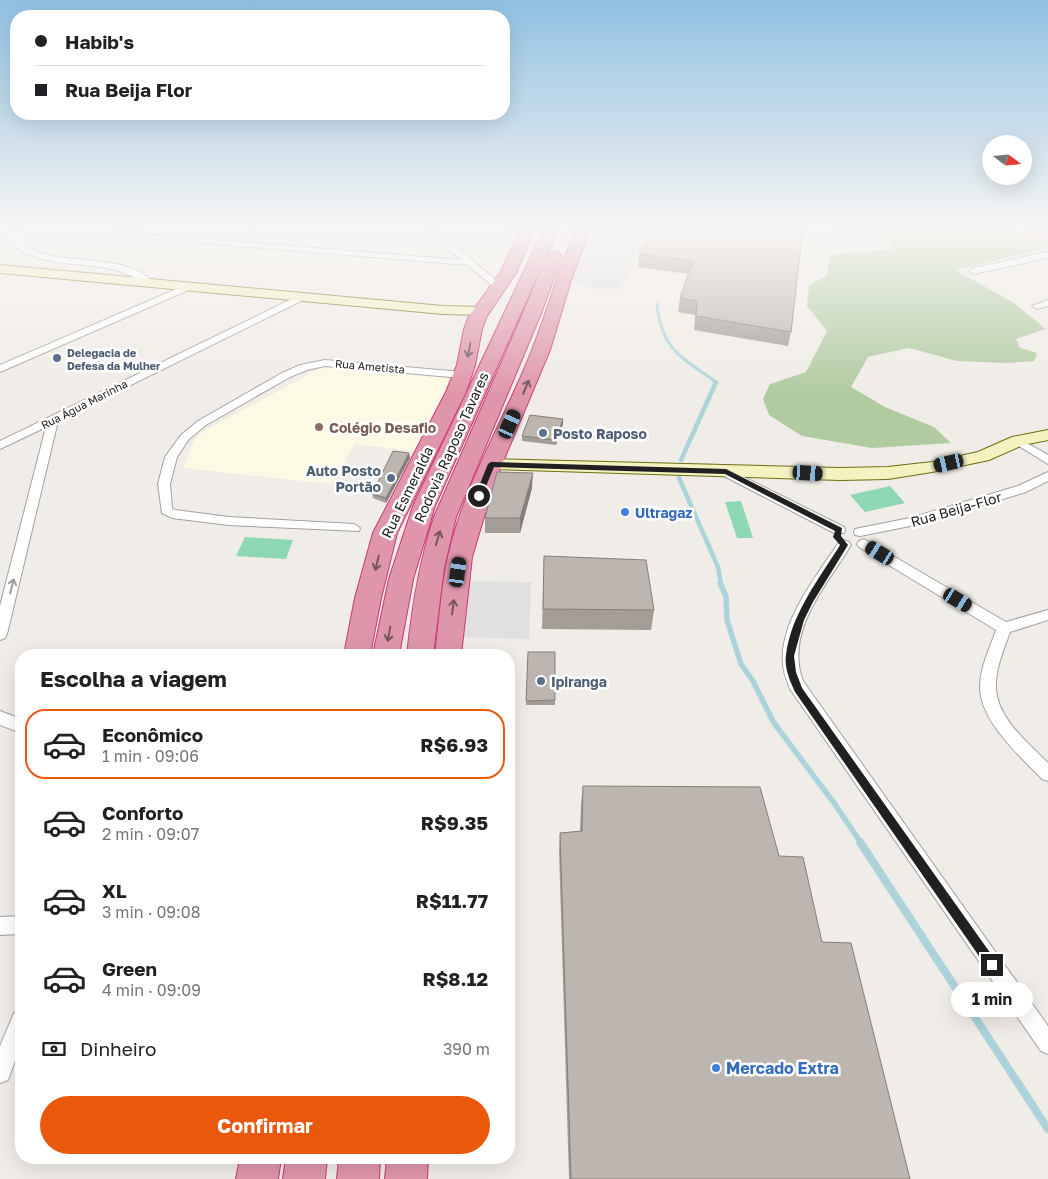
<!DOCTYPE html>
<html lang="pt">
<meta charset="utf-8">
<style>
:root{--surface:#fff;--page:#f2f2f2;--text:#202124;--muted:#757577;--line:#e0e0e0;--accent:#ea580c}
body{margin:0;font-family:"Golos Text",sans-serif;background:var(--page);color:var(--text);height:100vh;display:flex;flex-direction:column;font-size:19px;white-space:nowrap}
*{box-sizing:border-box;margin:0}
p{font-size:16px;color:var(--muted)}
.icon{flex:none;width:28px;height:28px;fill:none;stroke:currentColor;stroke-width:2;stroke-linecap:round;stroke-linejoin:round}
.map{position:relative;flex:1;overflow:hidden}
.drawer{position:absolute;left:15px;top:649px;width:500px;height:515px;display:flex;flex-direction:column;background:var(--surface);border-radius:20px;box-shadow:0 5px 20px #0002}
.drawer>*{flex:none}
.banner{position:absolute;left:10px;top:10px;width:500px;height:110px;border-radius:20px;box-shadow:0 5px 20px #0002;display:grid;align-content:center;height:110px;padding:0 25px;background:var(--surface)}
.needle{width:32px;rotate:106deg}
.tools{position:absolute;left:982px;top:135px;display:grid;gap:10px}
.tools a{display:grid;place-items:center;width:50px;height:50px;border-radius:50%;background:var(--surface);box-shadow:0 5px 20px #0002;font-size:25px}
.end{position:absolute;width:22px;height:22px;margin:-11px;border:6px solid #202020;background:#fff;box-shadow:0 0 0 2px #fff}
.from{border-radius:50%}
.bubble{position:absolute;height:35px;border-radius:18px;background:var(--surface);box-shadow:0 5px 20px #0002;font-size:16px;font-weight:700;line-height:35px;text-align:center}
.car{position:absolute;width:15px;height:30px;margin:-15px -8px;border-radius:6px;box-shadow:0 0 4px 1px #0007;background:linear-gradient(#222 24%,#8ab4d8 0 40%,#222 0 76%,#8ab4d8 0 86%,#222 0)}
.banner b{display:flex;align-items:center;gap:18px;height:48px;font-size:19px}
.banner b+b{border-top:1px solid var(--line)}
.banner i{width:12px;height:12px;background:var(--text)}
ul{padding:0;list-style:none}
li{display:flex;align-items:center;gap:15px;height:70px;margin:0 10px 8px;padding:0 15px;border:2px solid transparent;border-radius:20px}
li div{flex:1}
li b{display:block;font-size:19px}
li em{font-style:normal;font-weight:700}
li.current{border-color:var(--accent)}
li>.icon{width:45px;height:45px;stroke-width:1.5}
h2{padding:0 25px;font-size:22px;line-height:60px}
.pay{display:flex;align-items:center;gap:12px;height:55px;padding:0 25px;font-size:19px}
.pay p{margin-inline-start:auto}
.button{display:flex;gap:10px;margin-top:auto;padding:10px 25px}
.button a{flex:1;height:58px;border-radius:30px;background:var(--accent);color:#fff;font-size:20px;font-weight:700;line-height:58px;text-align:center}
.map>svg:first-child{display:block}
.education{fill:#fcfae3}
.forest{fill:#b0cba0}
.pitch{fill:#8dd7b4}
.parking{fill:#e0e0e0}
.lines{fill:none;stroke-linecap:round;stroke-linejoin:round}
.stream-far3{stroke:#acd3d9;stroke-width:3}
.stream-far2{stroke:#acd3d9;stroke-width:4.5}
.stream-far1{stroke:#acd3d9;stroke-width:5.5}
.stream{stroke:#acd3d9;stroke-width:8}
.street-casing{stroke:#a1a1a1;stroke-width:2}
.secondary-casing{stroke:#6d6e0f;stroke-width:2}
.highway-casing{stroke:#cb3777;stroke-width:2}
.street{fill:#fff;fill-rule:evenodd}
.secondary{fill:#f4f2c1;fill-rule:evenodd}
.highway{fill:#df96ab;fill-rule:evenodd}
.wall{fill:#a39c97}
.shaded-wall{fill:#847f7b}
.building{fill:#bdb5b0;stroke:#847f7b}
.oneway{stroke:#76555f}
.oneway2{stroke:#9b9b9b}
.route{fill:#202020}
.service-dot{fill:#5c6f8a;stroke:#fff;stroke-width:2}
.education-dot{fill:#8d6e63;stroke:#fff;stroke-width:2}
.shop-dot{fill:#3f7fe0;stroke:#fff;stroke-width:2}
.labels{text-anchor:middle;dominant-baseline:central;stroke-width:5;stroke-linejoin:round;paint-order:stroke}
.far-service-label{font-size:11px;font-weight:bold;fill:#4e5e75;stroke:#fff;text-anchor:start}
.far-street-label{font-size:11px;fill:#202020;stroke:#fff}
.education-label{font-size:14px;font-weight:bold;fill:#785e54;stroke:#fff;text-anchor:start}
.service-label{font-size:14px;font-weight:bold;fill:#4e5e75;stroke:#fff;text-anchor:start}
.street-label{font-size:14px;fill:#202020;stroke:#fff}
.shop-label{font-size:14px;font-weight:bold;fill:#366cbe;stroke:#fff;text-anchor:start}
.near-shop-label{font-size:16px;font-weight:bold;fill:#366cbe;stroke:#fff;text-anchor:start}
</style>
<div class="map">
<svg width="1048" height="1179" viewBox="0 0 1048 1179">
<rect width="100%" height="100%" fill="#f0ece7"/>
<path class="education" d="M326 365 453 378 417 452 355 444 331 484 183 468 194 440 204 431Z"/>
<path class="forest" d="M886 229H1009L1048 242V248L955 270 1014 303 1046 329 1016 339 1020 348 1037 353 1034 361 1007 363 957 361 909 348 868 357 851 387 885 407 934 427 951 443 872 448 802 436 769 415 763 399 770 384 806 372 827 331 807 306 809 285 827 276 830 255 892 249Z"/>
<g class="pitch">
<path d="M890 486 905 503 865 512 850 495Z"/>
<path d="M741 501 753 538H737L725 502Z"/>
<path d="M245 537 293 540 286 559 236 556Z"/>
</g>
<g class="parking">
<path d="M586 229H649L620 289H594L579 284 566 275Z"/>
<path d="M832 229H876L877 245 830 242Z"/>
<path d="M466 581 531 582 529 639 460 637Z"/>
</g>
<g class="lines">
<path class="stream-far3" d="M657 304C661 349 682 358 716 382L715 384"/>
<g class="stream-far2">
<path d="M681 460 716 382"/>
<path d="M679 478 718 567 721 584"/>
</g>
<path class="stream-far1" d="M720 583 726 596 727 620 741 664 753 681 774 723 834 803 861 843"/>
<path class="stream" d="M860 842 1048 1129"/>
<g class="street-casing">
<g id="street">
<path d="M12 229H20V243C29 248 38 252 48 255 82 263 129 256 154 283L150 286C139 282 130 274 119 271 87 261 37 268 12 244Z"/>
<path d="M117 229H128L144 234 461 260 426 229H435L504 287 502 289H496L468 265 143 238Z"/>
<path d="M1048 252V258L973 274 969 271 973 268Z"/>
<path d="M188 284 191 285V289L0 372V365Z"/>
<path d="M302 294 305 295V299L58 421 7 634 5 638 0 640V606L46 427 0 449V441Z"/>
<path d="M1048 300V306L1037 309 1032 306Z"/>
<path d="M325 360 462 372 467 375 462 378 325 366 307 370 290 377 206 425 189 439 177 457 170 484 172 508 175 510 229 517 354 524 360 528 359 531 229 525 172 518 162 513 158 484 165 457 181 435 198 421 282 373 300 365Z"/>
<path d="M1018 438 1048 455V464L1014 443 1012 441 1014 439Z"/>
<path d="M726 468 844 527 845 530 844 533H834L722 475 720 472 722 469Z"/>
<path d="M1048 472V481L1026 492 915 525 860 536 855 535 854 532 855 529 910 518 1018 486Z"/>
<path d="M864 539 1006 622 1048 610V620L1010 632C1004 649 995 669 996 688 997 718 1028 743 1048 763V781L1042 779C1020 756 980 721 980 687 980 667 990 648 996 630L859 547 857 544 859 541Z"/>
<path d="M844 540 849 542 851 545C827 585 784 632 803 681L1048 1026V1054L1041 1051 790 689C787 681 783 672 783 663 779 622 818 574 839 542Z"/>
<path d="M0 711 21 719V733L0 725Z"/>
<path d="M21 916V934L0 935V917Z"/>
<path d="M21 1010V1045L8 1080 0 1083V1046L14 1013Z"/>
</g>
</g>
<g class="secondary-casing">
<g id="secondary">
<path d="M0 265 443 306 482 307 489 311 482 315 443 314 0 273Z"/>
<path d="M1048 430V440L1023 445 989 460 932 472 888 479 840 480 491 469 485 468 482 464 485 460 491 459 840 468 888 467 932 462 978 452 1012 437Z"/>
</g>
</g>
<g class="highway-casing">
<g id="highway">
<path d="M521 229H535L516 273 487 316 482 329 475 365 466 392 397 533 381 598 370 655H344L355 598 373 533 446 392 457 365 464 329 469 316 500 273Z"/>
<path d="M544 229H558L547 255 554 251 559 253 562 256 542 311 456 517 444 568 433 655H407C412 608 419 562 434 517L524 311 545 259 435 506 413 579 399 655H373L389 579 413 506Z"/>
<path d="M576 229H590L572 277 550 350 502 464 483 520 472 557 461 655H435C439 623 441 589 448 557 464 484 505 419 532 350 548 310 559 268 576 229Z"/>
<path d="M1026 229H1048V238L1028 232Z"/>
<path d="M240 1158H281L278 1179H236Z"/>
<path d="M286 1158H327L325 1179H283Z"/>
<path d="M339 1158H380L379 1179H337Z"/>
<path d="M387 1158H428L427 1179H385Z"/>
</g>
</g>
<use href="#street" class="street"/>
<use href="#secondary" class="secondary"/>
<use href="#highway" class="highway"/>
</g>
<g class="wall">
<path d="M651 229 791 332 788 346 694 330 695 315 678 312 680 298 688 274 638 267 639 254Z"/>
<path d="M563 424 556 445 522 441V436Z"/>
<path d="M409 453 410 458 386 503 373 498 372 494Z"/>
<path d="M532 488 520 533H485V518Z"/>
<path d="M544 556 654 610 651 630 542 629Z"/>
<path d="M528 652H555V705H526Z"/>
<path d="M583 786 779 856 822 942 910 1179H569L559 850 560 833 580 831 581 804Z"/>
</g>
<g class="shaded-wall">
<path d="M563 419V424L556 445V440Z"/>
<path d="M409 453 410 458 386 503V498Z"/>
<path d="M533 473 532 488 520 533V518Z"/>
</g>
<g class="building">
<path d="M651 229H803L791 332 696 316 697 301 680 298 693 261 639 254Z"/>
<path d="M530 415 563 419 556 440 522 436Z"/>
<path d="M393 451 409 453 386 498 372 494Z"/>
<path d="M497 472 533 473 520 518H485Z"/>
<path d="M544 556 646 560 654 610 543 609Z"/>
<path d="M528 652H555V700L526 701Z"/>
<path d="M583 786 760 787 779 856 803 857 822 942 851 943 910 1179H571L560 833 582 831Z"/>
</g>
<defs><path id="oneway-shaft" d="M-6 0H5M1.5-3L5.5 0L1.5 3" fill="none" stroke-width="1.6" stroke-linecap="round" stroke-linejoin="round" transform="scale(1.25)"/></defs>
<g class="oneway">
<use href="#oneway-shaft" transform="translate(469 350) rotate(101)"/>
<use href="#oneway-shaft" transform="translate(526 387) rotate(-68)"/>
<use href="#oneway-shaft" transform="translate(438 538) rotate(-73)"/>
<use href="#oneway-shaft" transform="translate(377 563) rotate(104)"/>
<use href="#oneway-shaft" transform="translate(453 607) rotate(-83)"/>
<use href="#oneway-shaft" transform="translate(389 634) rotate(100)"/>
</g>
<use class="oneway2" href="#oneway-shaft" transform="translate(12 586) rotate(-76)"/>
<linearGradient id="sky" x2="0" y2="1"><stop stop-color="#90c0e2"/><stop offset="0.58" stop-color="#f8f6f4"/><stop offset="1" stop-color="#f8f6f4" stop-opacity="0"/></linearGradient>
<rect width="1048" height="394" fill="url(#sky)"/>
<path class="route" d="M491 462 726 469 842 528 841 536 848 545 813 602 804 620 794 656 796 672 802 688 996 961 998 965 996 969 992 970 988 969 795 692C790 681 784 668 786 655 791 614 819 579 840 545L833 537 835 531 725 474 494 467 482 496 476 498 475 496 488 464Z"/>
<g class="service-dot">
<circle cx="57" cy="358" r="5"/>
<circle cx="543" cy="433" r="5"/>
<circle cx="391" cy="478" r="5"/>
<circle cx="541" cy="681" r="5"/>
</g>
<circle class="education-dot" cx="319" cy="427" r="5"/>
<g class="shop-dot">
<circle cx="625" cy="512" r="5"/>
<circle cx="716" cy="1068" r="5"/>
</g>
<g class="labels">
<g class="far-service-label">
<text x="67" y="352">Delegacia de<tspan x="67" dy="13">Defesa da Mulher</tspan></text>
</g>
<g class="far-street-label">
<text transform="translate(370 366) rotate(5)">Rua Ametista</text>
<text transform="translate(84 404) rotate(-27)">Rua Água Marinha</text>
</g>
<g class="education-label">
<text x="329" y="427">Colégio Desafio</text>
</g>
<g class="service-label">
<text x="553" y="433">Posto Raposo</text>
<text x="381" y="470" text-anchor="end">Auto Posto<tspan x="381" dy="16">Portão</tspan></text>
<text x="551" y="681">Ipiranga</text>
</g>
<g class="street-label">
<text transform="translate(451 447) rotate(-66)">Rodovia Raposo Tavares</text>
<text transform="translate(407 492) rotate(-64)">Rua Esmeralda</text>
<text transform="translate(956 509) rotate(-16)">Rua Beija-Flor</text>
</g>
<g class="shop-label">
<text x="635" y="512">Ultragaz</text>
</g>
<g class="near-shop-label">
<text x="726" y="1068">Mercado Extra</text>
</g>
</g>
</svg>
<div class="tools">
<a><svg class="needle" viewBox="-14 -14 28 28"><path d="M0-13l5 13h-10z" fill="#e53935"/><path d="M0 13l5-13h-10z" fill="#757577"/></svg></a>
</div>
<i class="end from" style="left:479px;top:496px"></i>
<i class="end" style="left:992px;top:965px"></i>
<div class="bubble" style="left:951px;top:982px;width:82px">1 min</div>
<i class="car" style="left:510px;top:424px;rotate:24deg"></i>
<i class="car" style="left:949px;top:463px;rotate:257deg"></i>
<i class="car" style="left:808px;top:473px;rotate:93deg"></i>
<i class="car" style="left:880px;top:553px;rotate:301deg"></i>
<i class="car" style="left:458px;top:572px;rotate:8deg"></i>
<i class="car" style="left:958px;top:600px;rotate:121deg"></i>
<div class="banner">
<b><i class="from"></i>Habib's</b>
<b><i></i>Rua Beija Flor</b>
</div>
<section class="drawer">
<h2>Escolha a viagem</h2>
<ul>
<li class="current"><svg class="icon" aria-label="car" viewBox="0 0 24 24"><path d="M5 17H2v-5l4-1 3-4h7l3 4 3 1v5h-3M9 17h6M6 11h13"/><circle cx="7" cy="17" r="2"/><circle cx="17" cy="17" r="2"/></svg><div><b>Econômico</b><p>1 min · 09:06</p></div><em>R$6.93</em></li>
<li><svg class="icon" aria-label="car" viewBox="0 0 24 24"><path d="M5 17H2v-5l4-1 3-4h7l3 4 3 1v5h-3M9 17h6M6 11h13"/><circle cx="7" cy="17" r="2"/><circle cx="17" cy="17" r="2"/></svg><div><b>Conforto</b><p>2 min · 09:07</p></div><em>R$9.35</em></li>
<li><svg class="icon" aria-label="car" viewBox="0 0 24 24"><path d="M5 17H2v-5l4-1 3-4h7l3 4 3 1v5h-3M9 17h6M6 11h13"/><circle cx="7" cy="17" r="2"/><circle cx="17" cy="17" r="2"/></svg><div><b>XL</b><p>3 min · 09:08</p></div><em>R$11.77</em></li>
<li><svg class="icon" aria-label="car" viewBox="0 0 24 24"><path d="M5 17H2v-5l4-1 3-4h7l3 4 3 1v5h-3M9 17h6M6 11h13"/><circle cx="7" cy="17" r="2"/><circle cx="17" cy="17" r="2"/></svg><div><b>Green</b><p>4 min · 09:09</p></div><em>R$8.12</em></li>
</ul>
<div class="pay"><svg class="icon" aria-label="cash" viewBox="0 0 24 24"><path d="M3 7h18v10H3z"/><circle cx="12" cy="12" r="2"/></svg>Dinheiro<p>390 m</p></div>
<div class="button"><a>Confirmar</a></div>
</section>
</div>
